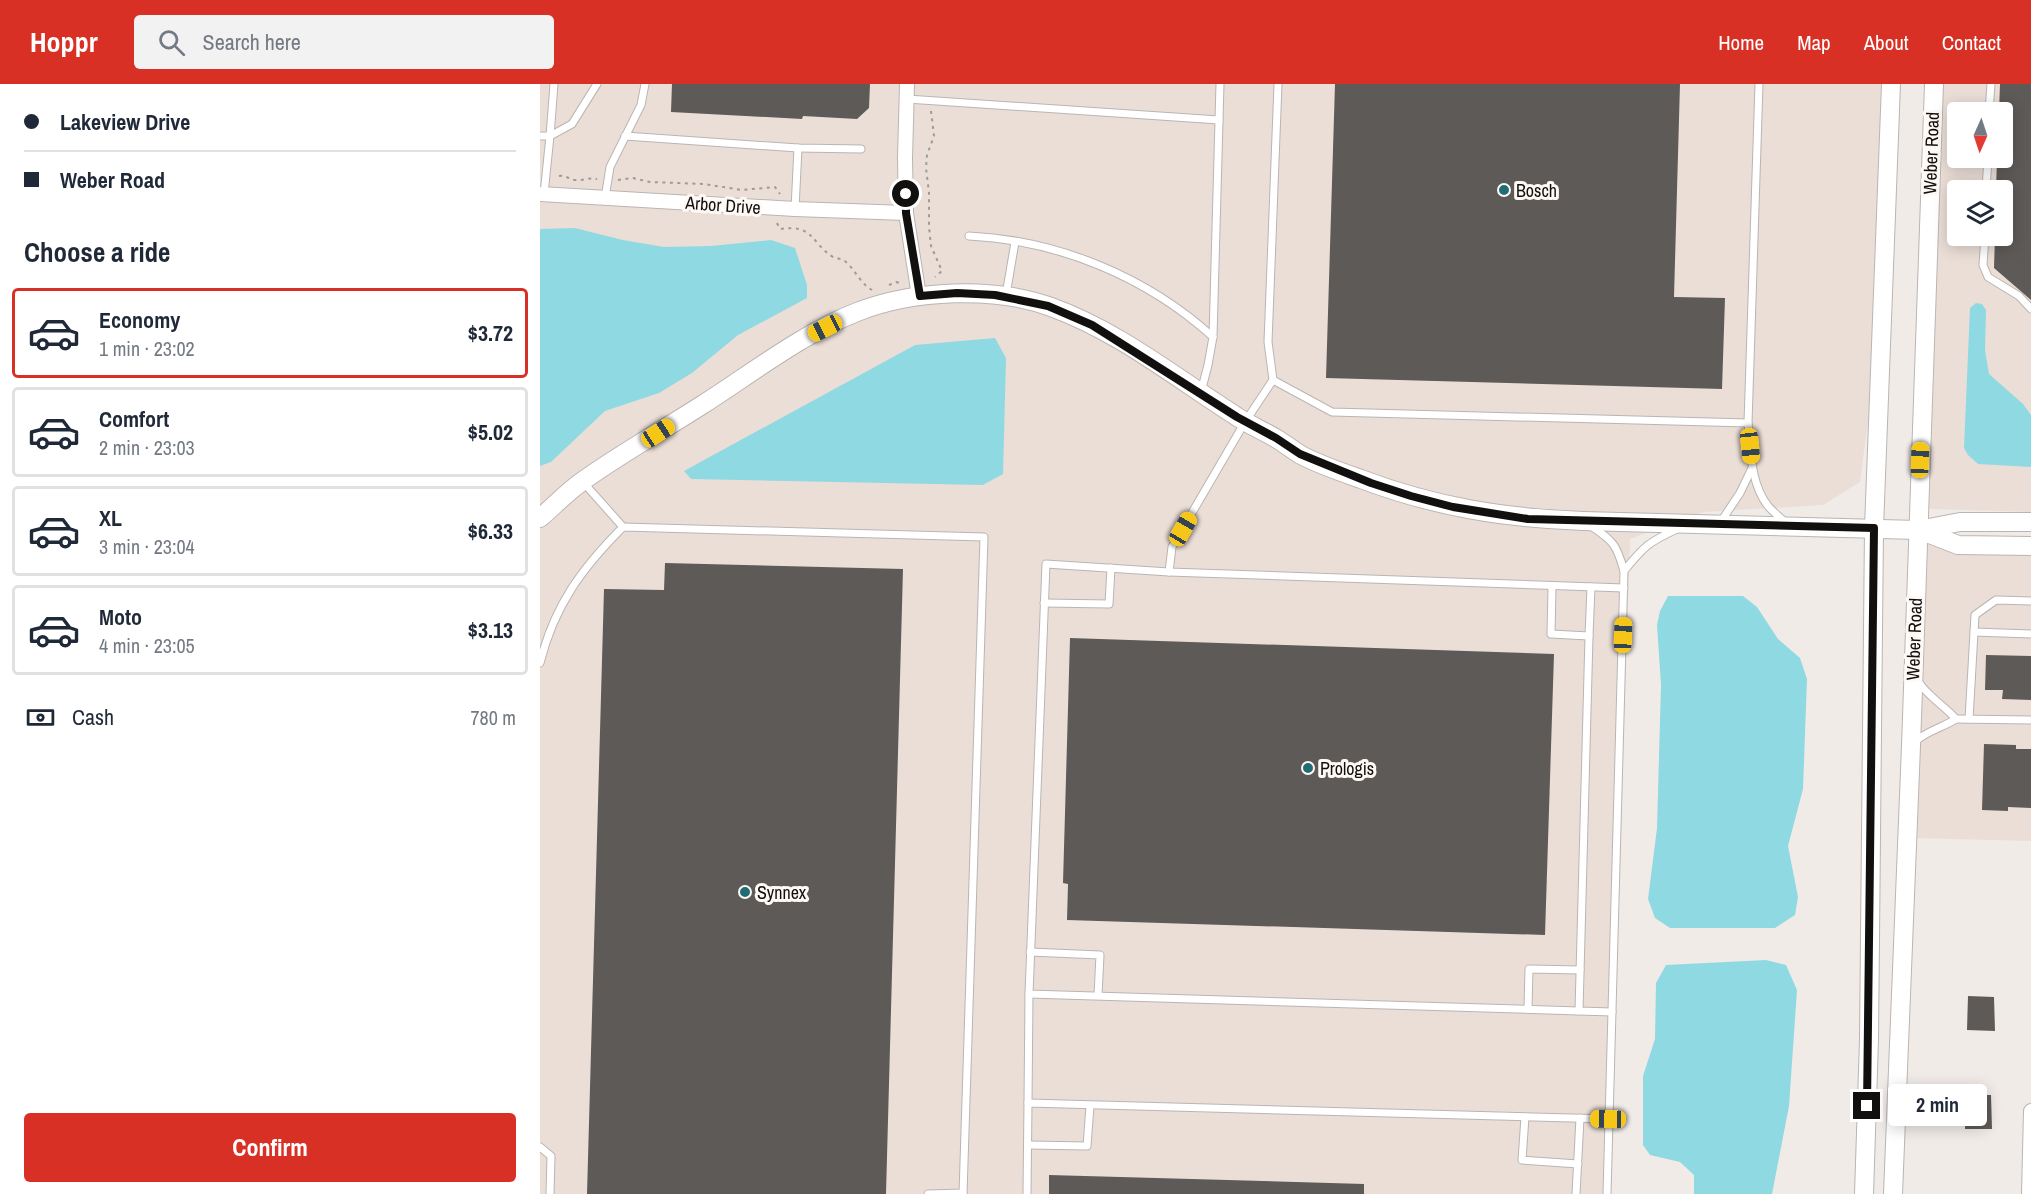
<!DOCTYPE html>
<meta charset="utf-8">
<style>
:root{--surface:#fff;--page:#f2f2f3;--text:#1f2937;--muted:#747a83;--line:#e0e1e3;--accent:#d93025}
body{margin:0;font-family:"Archivo Narrow",sans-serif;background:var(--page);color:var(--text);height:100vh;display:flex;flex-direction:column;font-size:22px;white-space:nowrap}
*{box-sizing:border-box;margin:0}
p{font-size:20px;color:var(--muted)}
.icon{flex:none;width:33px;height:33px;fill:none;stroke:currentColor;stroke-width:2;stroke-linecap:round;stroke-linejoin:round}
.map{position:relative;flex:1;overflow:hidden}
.panel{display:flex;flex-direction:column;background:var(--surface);width:540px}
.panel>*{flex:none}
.top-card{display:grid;align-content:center;height:132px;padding:0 24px;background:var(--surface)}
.needle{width:39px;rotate:183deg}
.controls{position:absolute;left:1407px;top:18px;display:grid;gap:12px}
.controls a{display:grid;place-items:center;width:66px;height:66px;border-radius:6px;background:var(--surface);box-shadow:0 3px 15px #0003;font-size:30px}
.end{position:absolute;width:27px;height:27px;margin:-14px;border:8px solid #12100f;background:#fff;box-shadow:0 0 0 3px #fff}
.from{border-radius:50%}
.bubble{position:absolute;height:42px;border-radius:6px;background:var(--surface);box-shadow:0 3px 15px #0003;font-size:20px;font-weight:700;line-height:42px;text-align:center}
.car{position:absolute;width:18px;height:36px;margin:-18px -9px;border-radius:8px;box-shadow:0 0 4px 2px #0007;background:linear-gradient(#f5c518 24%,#345 0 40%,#f5c518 0 76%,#345 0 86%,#f5c518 0)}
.top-card b{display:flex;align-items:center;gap:21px;height:57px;font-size:22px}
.top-card b+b{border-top:2px solid var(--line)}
.top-card i{width:15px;height:15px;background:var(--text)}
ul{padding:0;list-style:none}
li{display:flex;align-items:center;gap:18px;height:90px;margin:0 12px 9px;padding:0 12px;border:3px solid var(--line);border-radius:6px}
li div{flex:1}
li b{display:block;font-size:22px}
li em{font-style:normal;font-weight:700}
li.active{border-color:var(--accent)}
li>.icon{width:54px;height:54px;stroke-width:1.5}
h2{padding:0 24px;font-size:27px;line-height:72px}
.pay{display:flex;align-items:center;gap:15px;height:66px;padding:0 24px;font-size:22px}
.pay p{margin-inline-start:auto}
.action{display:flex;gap:12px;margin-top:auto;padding:12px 24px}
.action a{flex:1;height:69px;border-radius:6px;background:var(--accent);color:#fff;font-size:24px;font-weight:700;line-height:69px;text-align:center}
header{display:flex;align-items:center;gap:36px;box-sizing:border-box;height:84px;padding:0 30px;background:var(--accent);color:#fff}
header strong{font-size:28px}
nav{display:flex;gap:33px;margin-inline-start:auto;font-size:21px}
.search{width:420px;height:54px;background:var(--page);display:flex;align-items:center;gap:15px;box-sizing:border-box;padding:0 21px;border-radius:6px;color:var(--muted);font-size:22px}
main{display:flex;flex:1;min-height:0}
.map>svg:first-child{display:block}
.built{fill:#ebded7;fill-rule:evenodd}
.water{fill:#8fd9e2}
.building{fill:#5e5a57}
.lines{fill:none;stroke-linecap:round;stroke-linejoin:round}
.lane-casing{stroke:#bab5b2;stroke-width:9}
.street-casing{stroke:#bab5b2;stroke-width:16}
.secondary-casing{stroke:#bab5b2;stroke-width:20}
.path{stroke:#9f9a98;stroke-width:2;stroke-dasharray:3 4.5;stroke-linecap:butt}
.lane{stroke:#fff;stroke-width:7}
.street{stroke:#fff;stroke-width:14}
.secondary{stroke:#fff;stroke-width:18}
.route{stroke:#12100f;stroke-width:8}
.poi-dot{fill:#226d75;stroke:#fef9f5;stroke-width:2}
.labels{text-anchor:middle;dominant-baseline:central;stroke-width:6;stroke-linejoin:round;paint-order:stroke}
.street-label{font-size:18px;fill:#12100f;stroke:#fef9f5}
.poi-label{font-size:18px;fill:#12100f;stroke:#fef9f5;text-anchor:start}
</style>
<header>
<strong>Hoppr</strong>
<div class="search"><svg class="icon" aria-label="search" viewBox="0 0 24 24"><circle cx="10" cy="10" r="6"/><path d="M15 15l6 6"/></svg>Search here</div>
<nav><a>Home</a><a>Map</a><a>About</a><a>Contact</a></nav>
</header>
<main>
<section class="panel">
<div class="top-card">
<b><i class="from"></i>Lakeview Drive</b>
<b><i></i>Weber Road</b>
</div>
<h2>Choose a ride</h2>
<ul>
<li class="active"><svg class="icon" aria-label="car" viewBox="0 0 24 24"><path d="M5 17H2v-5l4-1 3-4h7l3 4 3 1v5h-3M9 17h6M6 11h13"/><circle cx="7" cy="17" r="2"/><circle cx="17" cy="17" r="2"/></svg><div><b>Economy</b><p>1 min · 23:02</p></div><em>$3.72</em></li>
<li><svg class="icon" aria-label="car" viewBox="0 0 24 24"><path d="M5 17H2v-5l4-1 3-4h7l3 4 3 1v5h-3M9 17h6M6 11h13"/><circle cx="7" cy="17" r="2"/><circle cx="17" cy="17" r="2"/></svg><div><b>Comfort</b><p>2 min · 23:03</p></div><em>$5.02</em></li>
<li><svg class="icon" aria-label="car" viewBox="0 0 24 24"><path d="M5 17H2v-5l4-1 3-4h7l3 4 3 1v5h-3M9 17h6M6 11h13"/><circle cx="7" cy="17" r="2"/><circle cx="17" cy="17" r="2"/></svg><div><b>XL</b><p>3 min · 23:04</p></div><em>$6.33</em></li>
<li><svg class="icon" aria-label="car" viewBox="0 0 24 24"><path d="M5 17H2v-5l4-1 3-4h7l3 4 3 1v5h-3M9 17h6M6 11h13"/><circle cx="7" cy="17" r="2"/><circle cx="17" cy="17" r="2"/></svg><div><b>Moto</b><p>4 min · 23:05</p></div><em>$3.13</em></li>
</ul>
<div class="pay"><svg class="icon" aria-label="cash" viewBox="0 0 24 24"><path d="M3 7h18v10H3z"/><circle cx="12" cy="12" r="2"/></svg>Cash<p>780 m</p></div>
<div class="action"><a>Confirm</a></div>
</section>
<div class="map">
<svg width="1491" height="1110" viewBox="0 0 1491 1110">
<rect width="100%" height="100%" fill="#f1ebe8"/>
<g class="built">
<path d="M0 0H1349L1330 322 1320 398 1283 421 1164 428 1090 455 1069 1110H0Z"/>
<path d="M1403 0H1491V428L1389 425ZM1418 28H1462V74H1418ZM1418 106H1462V152H1418Z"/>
<path d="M1381 456 1491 467V757L1374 754Z"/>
</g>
<g class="water">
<path d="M35 144 83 156 124 163 171 162 231 156 255 164 267 201V214L198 251 152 289 119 309 65 327 11 378 0 382V145Z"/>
<path d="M1436 219 1442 220 1446 226 1445 266 1449 290 1483 320 1491 331V383L1438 380 1428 371 1424 364 1430 224Z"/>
<path d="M455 254 466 274 463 390 443 401 151 395 144 387 375 261Z"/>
<path d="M1128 512H1203L1217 523 1238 555 1260 574 1267 595 1263 705 1248 762 1258 813 1255 831 1235 844H1130L1115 834 1108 815 1117 744 1121 601 1117 541 1120 527Z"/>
<path d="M1226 876 1246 881 1257 906 1249 1022 1232 1110H1154V1091L1140 1078 1110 1071 1103 1061V992L1115 955 1116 899 1126 881Z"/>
</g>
<g class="building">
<path d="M132 0H330L329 24 317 35 263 32 262 35 131 28Z"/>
<path d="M795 0H1140L1134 213 1185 214 1182 305 786 294Z"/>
<path d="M1460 0H1491V216L1454 184 1455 152H1462V106H1456L1457 74H1462V28H1459Z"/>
<path d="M125 479 363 485 346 1110H47L64 505 124 506Z"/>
<path d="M530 554 1014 570 1005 851 527 836 528 800 523 799Z"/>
<path d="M1446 571 1491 572V616L1462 615 1463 606H1445Z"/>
<path d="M1444 660 1476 661V665H1491V724L1468 723V727L1442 726Z"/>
<path d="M1428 912 1454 913 1455 947 1427 946Z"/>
<path d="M1426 1011H1451L1452 1045H1425Z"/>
<path d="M509 1091 824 1100V1110H509Z"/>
</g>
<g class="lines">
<g class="lane-casing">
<g id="lane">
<path d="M14 0 10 52 32 40 57 0"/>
<path d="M738 0 728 258 733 296 705 338 632 463 629 488 1084 504"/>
<path d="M367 15 679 36"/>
<path d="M1449 28 1451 0"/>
<path d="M0 52H10L4 110"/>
<path d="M85 52 258 64 321 65"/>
<path d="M1446 106 1448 74"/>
<path d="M65 114 70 83 101 21 105 0"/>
<path d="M255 125 258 64"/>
<path d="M429 152C518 156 607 193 673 253"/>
<path d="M1445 152 1443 181 1448 193 1479 212 1491 225"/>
<path d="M466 211 475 158"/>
<path d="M733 296 792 328 1208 339 1219 0"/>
<path d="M661 308 668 281 673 253 680 0"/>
<path d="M1208 339C1211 366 1210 399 1228 422 1233 428 1240 433 1246 439"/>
<path d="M43 398 83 443"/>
<path d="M1180 439 1200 409 1212 384"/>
<path d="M1051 442C1074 457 1077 462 1084 487L1067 1110"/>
<path d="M1084 487C1104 462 1109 458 1137 445"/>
<path d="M629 488 506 480 489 910 1039 927"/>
<path d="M1012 502 1011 550 1049 552 1051 503"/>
<path d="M504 519 569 520 571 484"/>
<path d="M1434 548 1491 550"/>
<path d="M1049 552 1039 927 1072 928"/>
<path d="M0 579C14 522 42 484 83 443L444 453 423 1110"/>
<path d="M1416 635 1491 636"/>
<path d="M1429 635 1435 531 1456 516 1491 517"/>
<path d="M1375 658C1384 648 1404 643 1416 635 1405 622 1387 612 1378 597"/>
<path d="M490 868 560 871 558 911"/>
<path d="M988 925 989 885 1040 886"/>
<path d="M488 1019 489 910"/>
<path d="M985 1033 982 1076 1038 1080"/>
<path d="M488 1061 547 1062 550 1022"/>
<path d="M0 1063 11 1072 10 1110"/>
<path d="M388 1110 423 1109"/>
<path d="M487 1110 488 1019 1069 1035"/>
<path d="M1036 1110 1040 1034"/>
</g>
</g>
<g class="street-casing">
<g id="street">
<path d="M367 0 365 74 366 129 379 212"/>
<path d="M0 110 255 125 366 129"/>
<path d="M1489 1110 1491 1027"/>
</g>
</g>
<g class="secondary-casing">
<g id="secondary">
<path d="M0 434C14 422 28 407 44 396 82 369 123 346 162 321 209 291 265 248 317 228 373 206 454 202 511 223 578 247 636 294 696 332 709 341 724 347 737 355 745 360 753 366 761 371 780 381 801 388 821 395 895 423 964 434 1043 437L1378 446 1420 438H1491"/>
<path d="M1382 447 1418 461 1491 462"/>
<path d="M1324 1110 1329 956 1334 444 1351 0"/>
<path d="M1353 1110 1371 662 1394 0"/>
</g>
</g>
<g class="path">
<path d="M391 27 394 52 387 71 386 84 389 109V143L391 162 402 187 395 193"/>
<path d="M19 92C26 91 28 95 35 96 43 97 49 93 57 95"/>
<path d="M78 96 93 94 110 98 164 100 202 106 235 103 240 110"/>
<path d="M237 139 240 145C274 140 271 159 293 173 297 175 302 174 306 178 316 187 320 199 332 206"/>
<path d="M349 201 356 198 360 199"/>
</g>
<use href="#lane" class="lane"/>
<use href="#street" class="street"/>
<use href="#secondary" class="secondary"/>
</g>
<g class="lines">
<path class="route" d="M366 110V129L380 212 417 209 455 211 508 222 552 241 697 333 736 354 760 370 831 399 871 412 913 423 988 435 1334 444 1327 1022"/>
</g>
<g class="poi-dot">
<circle cx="964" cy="106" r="6"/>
<circle cx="768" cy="684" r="6"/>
<circle cx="205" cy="808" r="6"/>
</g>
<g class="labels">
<g class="street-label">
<text transform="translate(1391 69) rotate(-88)">Weber Road</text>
<text transform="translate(183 121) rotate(4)">Arbor Drive</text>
<text transform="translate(1374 555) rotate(-88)">Weber Road</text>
</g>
<g class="poi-label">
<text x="976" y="106">Bosch</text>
<text x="780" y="684">Prologis</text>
<text x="217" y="808">Synnex</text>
</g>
</g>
</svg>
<div class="controls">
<a><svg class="needle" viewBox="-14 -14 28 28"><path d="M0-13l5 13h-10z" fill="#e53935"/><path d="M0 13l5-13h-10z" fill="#747a83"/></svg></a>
<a><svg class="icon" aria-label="layers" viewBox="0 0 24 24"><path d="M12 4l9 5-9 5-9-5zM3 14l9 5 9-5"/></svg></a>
</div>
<i class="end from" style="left:366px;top:110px"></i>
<i class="end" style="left:1327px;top:1022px"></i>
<div class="bubble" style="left:1348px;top:1000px;width:99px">2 min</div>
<i class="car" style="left:285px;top:244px;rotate:243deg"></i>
<i class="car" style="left:118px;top:349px;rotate:57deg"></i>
<i class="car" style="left:1210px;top:362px;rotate:174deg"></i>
<i class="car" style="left:1380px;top:376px;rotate:2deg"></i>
<i class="car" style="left:643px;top:445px;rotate:30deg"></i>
<i class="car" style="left:1083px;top:551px;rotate:2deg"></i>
<i class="car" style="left:1068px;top:1035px;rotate:271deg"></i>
</div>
</main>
